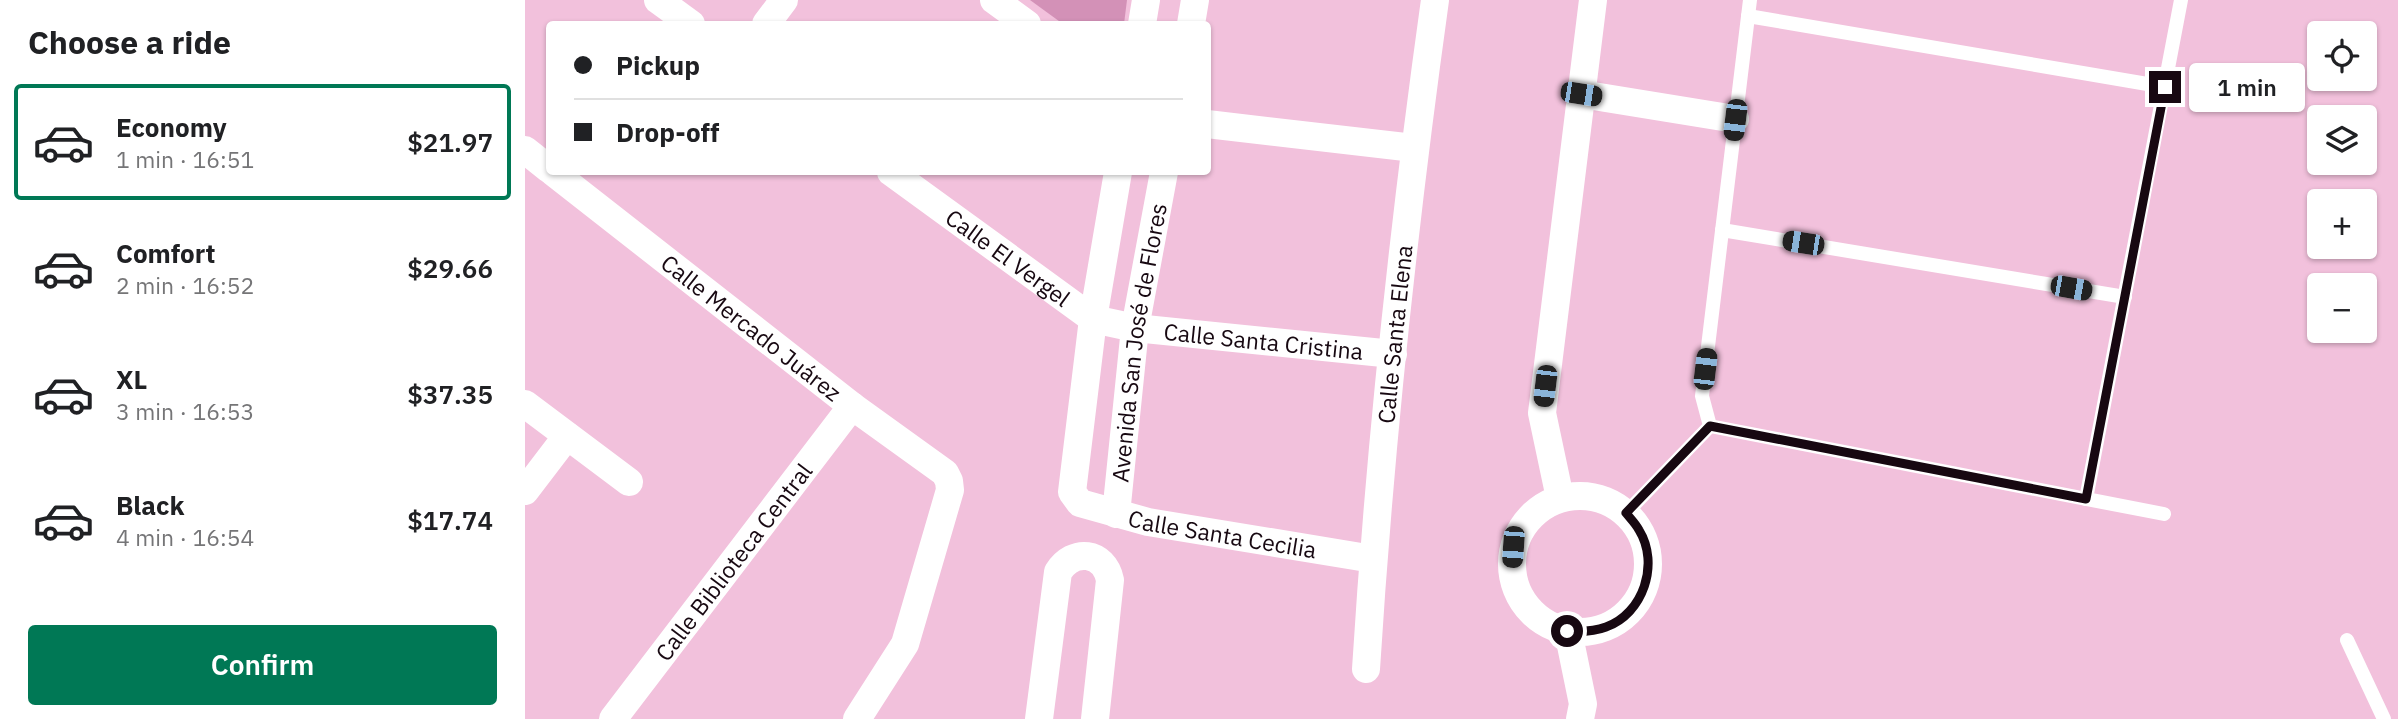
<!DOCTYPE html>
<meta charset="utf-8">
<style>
:root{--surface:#fff;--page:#f6f6f6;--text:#202124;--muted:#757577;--line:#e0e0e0;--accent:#007855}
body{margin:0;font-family:"IBM Plex Sans",sans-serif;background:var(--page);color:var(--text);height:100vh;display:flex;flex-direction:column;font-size:26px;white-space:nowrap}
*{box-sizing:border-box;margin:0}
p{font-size:23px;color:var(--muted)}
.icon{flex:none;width:38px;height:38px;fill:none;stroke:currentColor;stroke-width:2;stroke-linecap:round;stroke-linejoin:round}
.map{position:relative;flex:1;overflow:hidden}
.details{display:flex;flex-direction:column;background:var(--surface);width:525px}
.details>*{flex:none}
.guide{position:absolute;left:21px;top:21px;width:665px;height:154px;border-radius:7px;box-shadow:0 2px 5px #0004;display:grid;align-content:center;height:154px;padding:0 28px;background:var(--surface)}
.tools{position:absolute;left:1782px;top:21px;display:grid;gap:14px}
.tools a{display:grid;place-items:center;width:70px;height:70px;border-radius:7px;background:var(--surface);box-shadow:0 2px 5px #0004;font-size:35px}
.end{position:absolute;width:32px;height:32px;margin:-16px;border:9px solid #170811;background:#fff;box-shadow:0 0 0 4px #fff}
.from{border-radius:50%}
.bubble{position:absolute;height:49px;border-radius:7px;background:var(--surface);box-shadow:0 2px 5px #0004;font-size:23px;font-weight:600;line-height:49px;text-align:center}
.car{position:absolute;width:21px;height:42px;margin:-21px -10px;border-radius:9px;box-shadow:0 0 5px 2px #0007;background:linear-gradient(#222 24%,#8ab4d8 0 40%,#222 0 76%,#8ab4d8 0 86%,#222 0)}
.guide b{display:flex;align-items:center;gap:24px;height:66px;font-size:26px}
.guide b+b{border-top:2px solid var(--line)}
.guide i{width:18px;height:18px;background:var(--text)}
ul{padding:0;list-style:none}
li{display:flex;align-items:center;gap:21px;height:116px;margin:0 14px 10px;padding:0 14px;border:4px solid transparent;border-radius:7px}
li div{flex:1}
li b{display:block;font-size:26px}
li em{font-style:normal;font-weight:600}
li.on{border-color:var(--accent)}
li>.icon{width:63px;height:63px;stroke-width:1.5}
h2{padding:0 28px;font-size:32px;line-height:84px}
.primary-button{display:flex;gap:14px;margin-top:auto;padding:14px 28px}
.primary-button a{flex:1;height:80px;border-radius:7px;background:var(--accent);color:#fff;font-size:28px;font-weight:600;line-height:80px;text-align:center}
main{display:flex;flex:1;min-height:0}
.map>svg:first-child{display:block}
.green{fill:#d391b7}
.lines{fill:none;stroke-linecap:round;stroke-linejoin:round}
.service{stroke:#fff;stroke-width:14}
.minor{stroke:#fff;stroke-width:28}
.route{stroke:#170811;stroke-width:9}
.labels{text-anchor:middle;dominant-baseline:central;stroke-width:5;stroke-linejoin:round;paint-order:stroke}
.street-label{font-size:23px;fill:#170811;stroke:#f2c1dc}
</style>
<main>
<section class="details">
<h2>Choose a ride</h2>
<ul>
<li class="on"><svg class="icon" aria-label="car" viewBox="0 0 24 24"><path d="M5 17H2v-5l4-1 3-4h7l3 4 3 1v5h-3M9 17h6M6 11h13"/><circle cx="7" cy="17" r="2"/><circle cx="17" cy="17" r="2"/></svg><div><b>Economy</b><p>1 min · 16:51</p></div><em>$21.97</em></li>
<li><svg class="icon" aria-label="car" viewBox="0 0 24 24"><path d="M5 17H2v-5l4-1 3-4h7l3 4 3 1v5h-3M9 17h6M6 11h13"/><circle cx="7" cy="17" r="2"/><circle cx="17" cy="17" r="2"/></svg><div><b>Comfort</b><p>2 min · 16:52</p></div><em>$29.66</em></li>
<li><svg class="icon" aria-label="car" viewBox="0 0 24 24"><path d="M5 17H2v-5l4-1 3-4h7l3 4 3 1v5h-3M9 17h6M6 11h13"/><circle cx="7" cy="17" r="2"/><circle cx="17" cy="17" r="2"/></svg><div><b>XL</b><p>3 min · 16:53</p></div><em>$37.35</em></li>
<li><svg class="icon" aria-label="car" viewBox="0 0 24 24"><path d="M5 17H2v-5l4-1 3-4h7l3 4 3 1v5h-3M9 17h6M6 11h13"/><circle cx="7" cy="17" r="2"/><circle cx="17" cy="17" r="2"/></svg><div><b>Black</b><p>4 min · 16:54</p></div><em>$17.74</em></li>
</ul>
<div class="primary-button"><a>Confirm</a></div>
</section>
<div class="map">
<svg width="1873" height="719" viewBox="0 0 1873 719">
<rect width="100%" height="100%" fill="#f2c1dc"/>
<path class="green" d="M505 0H602L599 24H538Z"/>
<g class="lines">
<g class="service">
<path d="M1223 16 1640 87"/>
<path d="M1197 230 1600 297"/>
<path d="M1185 426 1639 514"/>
<path d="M1185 426 1177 396 1225 0"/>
<path d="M1561 499 1656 0"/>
<path d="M1101 513 1185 426"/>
<path d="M1822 640 1859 719"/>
</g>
<g class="minor">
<path d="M133 0 166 24"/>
<path d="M469 0 502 24"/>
<path d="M241 24 259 0"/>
<path d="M617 24 621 0"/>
<path d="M666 24 670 0"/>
<path d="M1056 94 1210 119"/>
<path d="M682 124 889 148"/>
<path d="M0 150 24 169"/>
<path id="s1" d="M28 172 327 406 420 473 424 481 425 490 380 644 332 719"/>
<path id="s2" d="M366 172 568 319 610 328 868 354"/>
<path id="s3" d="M593 172 568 319 547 492 555 503 623 522 848 559"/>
<path d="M0 404 104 482"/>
<path d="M0 491 42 436"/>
<circle cx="1055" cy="564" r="68"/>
<path d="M1035 498 1017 413 1068 0"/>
<path id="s4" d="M591 514 610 328 639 172"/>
<path d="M1043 631 1058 704 1055 719"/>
<path id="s5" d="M841 669C855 445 879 222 910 0"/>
<path id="s6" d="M88 719 327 406"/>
<path d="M514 719 533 572C548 548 579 551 585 580L570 719"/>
</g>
</g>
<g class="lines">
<path class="route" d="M1042 631C1056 632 1068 632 1081 627 1118 614 1135 564 1114 530 1111 524 1105 518 1101 513L1185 426 1561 499 1640 87"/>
</g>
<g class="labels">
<g class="street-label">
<text stroke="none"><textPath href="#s2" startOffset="145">Calle El Vergel</textPath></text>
<text stroke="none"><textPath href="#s1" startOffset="252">Calle Mercado Juárez</textPath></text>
<text stroke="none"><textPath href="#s5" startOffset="336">Calle Santa Elena</textPath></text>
<text stroke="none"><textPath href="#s2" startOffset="422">Calle Santa Cristina</textPath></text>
<text stroke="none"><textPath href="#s4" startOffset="173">Avenida San José de Flores</textPath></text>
<text stroke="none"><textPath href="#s3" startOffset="483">Calle Santa Cecilia</textPath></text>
<text stroke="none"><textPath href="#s6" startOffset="198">Calle Biblioteca Central</textPath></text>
</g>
</g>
</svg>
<div class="tools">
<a><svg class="icon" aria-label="locate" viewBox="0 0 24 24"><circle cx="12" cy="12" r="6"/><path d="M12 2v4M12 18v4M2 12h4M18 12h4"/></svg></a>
<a><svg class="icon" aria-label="layers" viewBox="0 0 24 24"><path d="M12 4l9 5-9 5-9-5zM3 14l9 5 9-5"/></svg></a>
<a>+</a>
<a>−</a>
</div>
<i class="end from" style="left:1042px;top:631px"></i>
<i class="end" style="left:1640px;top:87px"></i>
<div class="bubble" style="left:1664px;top:63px;width:116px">1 min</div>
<i class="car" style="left:1056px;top:94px;rotate:99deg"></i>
<i class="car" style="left:1210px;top:120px;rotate:187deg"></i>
<i class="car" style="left:1278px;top:243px;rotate:279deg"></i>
<i class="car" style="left:1546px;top:288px;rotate:100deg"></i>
<i class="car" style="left:1180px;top:369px;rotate:7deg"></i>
<i class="car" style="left:1020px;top:386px;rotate:187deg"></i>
<i class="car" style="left:988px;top:547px;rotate:184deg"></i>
<div class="guide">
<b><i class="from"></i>Pickup</b>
<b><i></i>Drop-off</b>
</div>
</div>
</main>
